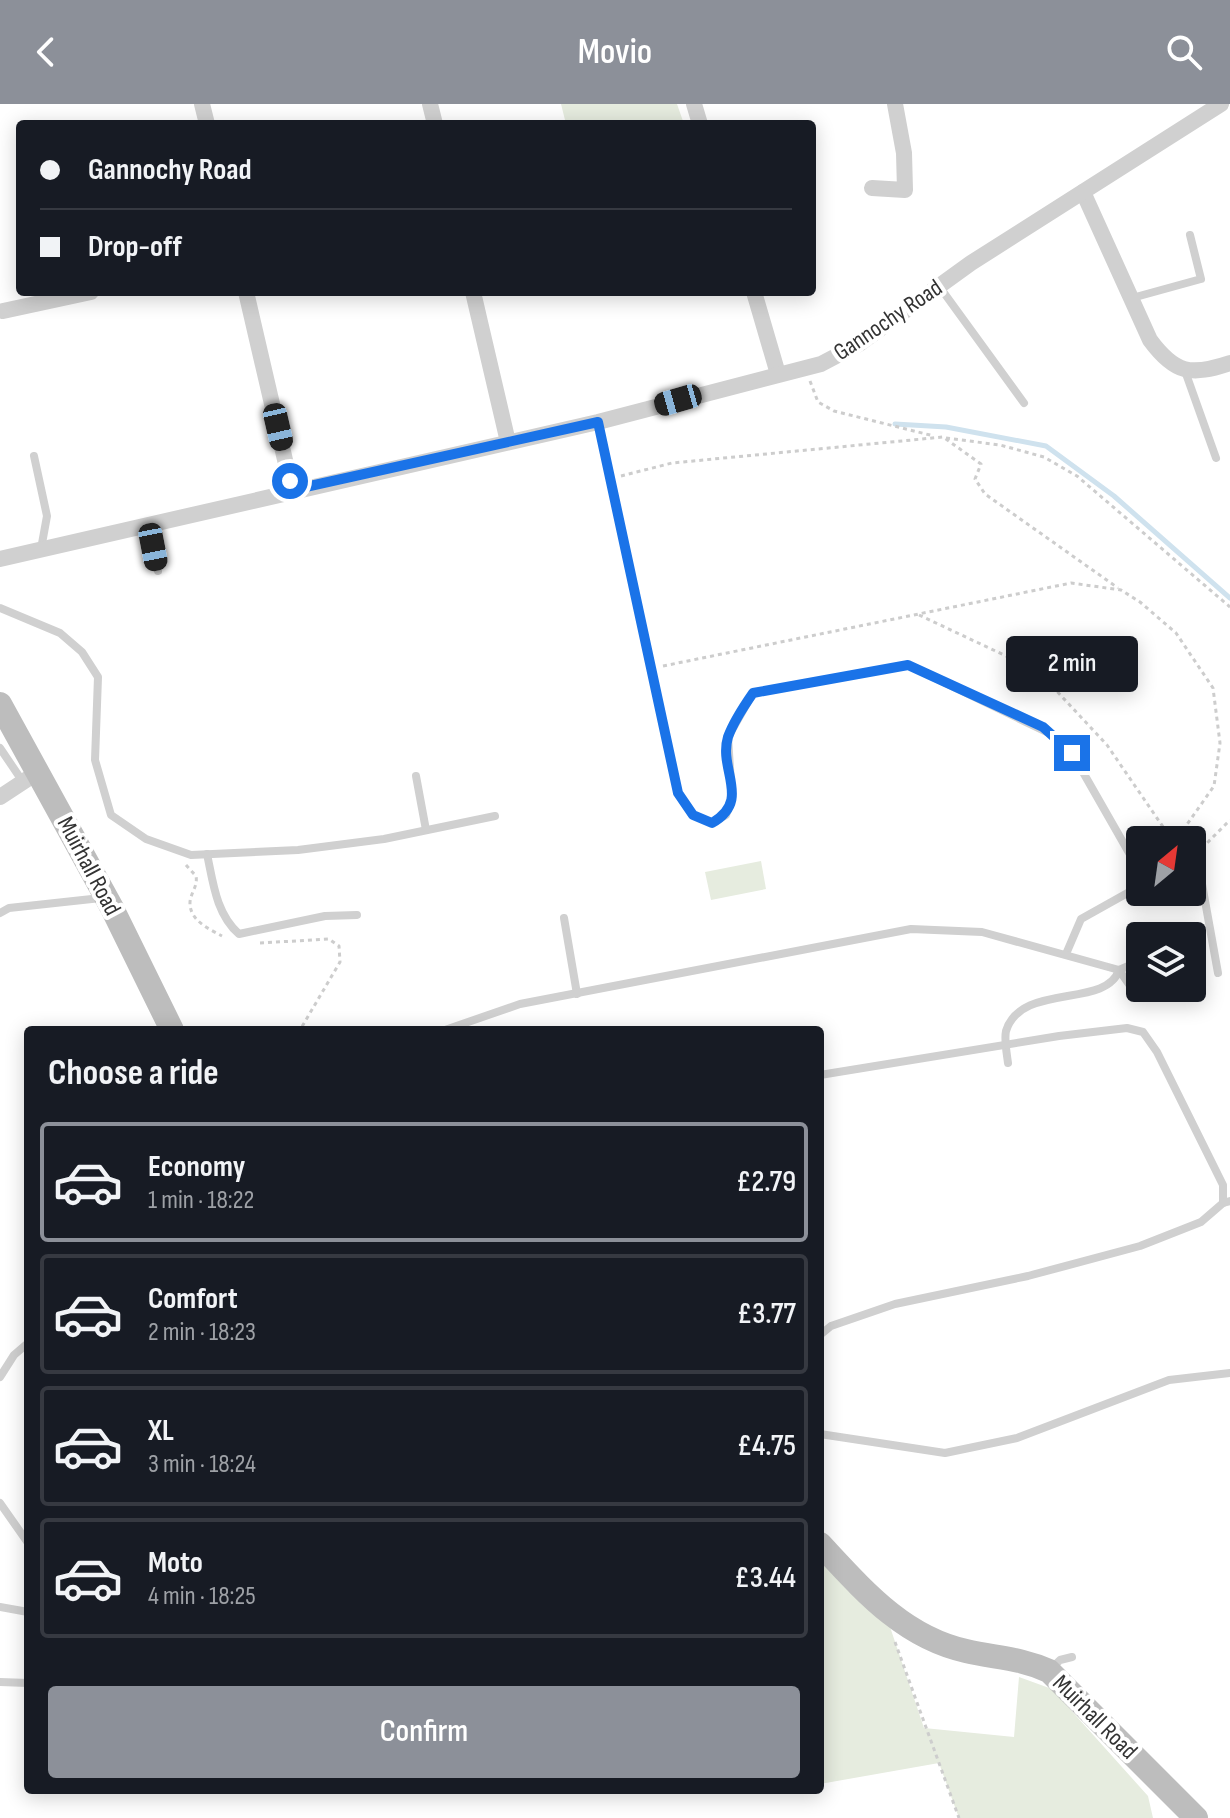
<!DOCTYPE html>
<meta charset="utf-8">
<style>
:root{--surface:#171b24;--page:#20242c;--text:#f1f3f6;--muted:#9ea1a6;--line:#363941;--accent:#8c9099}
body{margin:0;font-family:"Sofia Sans Condensed",sans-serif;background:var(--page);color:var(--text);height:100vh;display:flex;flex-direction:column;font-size:30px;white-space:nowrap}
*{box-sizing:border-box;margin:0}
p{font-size:26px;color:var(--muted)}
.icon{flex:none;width:44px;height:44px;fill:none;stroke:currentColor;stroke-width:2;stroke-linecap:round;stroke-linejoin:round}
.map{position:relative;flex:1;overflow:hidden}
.drawer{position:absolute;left:24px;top:922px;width:800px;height:768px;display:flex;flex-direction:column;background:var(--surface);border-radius:8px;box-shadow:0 4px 20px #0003}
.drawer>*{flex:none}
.hud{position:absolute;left:16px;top:16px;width:800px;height:176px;border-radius:8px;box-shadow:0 4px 20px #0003;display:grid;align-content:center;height:176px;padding:0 24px;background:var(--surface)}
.needle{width:52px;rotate:29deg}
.buttons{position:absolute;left:1126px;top:722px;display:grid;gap:16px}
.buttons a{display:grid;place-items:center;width:80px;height:80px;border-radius:8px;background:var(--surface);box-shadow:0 4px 20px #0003;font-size:40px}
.end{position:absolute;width:36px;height:36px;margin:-18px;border:10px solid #1a73e8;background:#fff;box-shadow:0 0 0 4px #fff}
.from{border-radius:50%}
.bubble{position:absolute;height:56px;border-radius:8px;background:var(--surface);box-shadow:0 4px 20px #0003;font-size:26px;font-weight:600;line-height:56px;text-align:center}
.car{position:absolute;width:24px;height:48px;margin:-24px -12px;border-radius:10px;box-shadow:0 0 6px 2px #0007;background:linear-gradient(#222 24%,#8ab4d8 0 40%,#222 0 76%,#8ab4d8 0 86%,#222 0)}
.hud b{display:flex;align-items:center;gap:28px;height:76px;font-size:30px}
.hud b+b{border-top:2px solid var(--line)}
.hud i{width:20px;height:20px;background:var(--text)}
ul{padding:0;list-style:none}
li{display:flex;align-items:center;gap:24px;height:120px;margin:0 16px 12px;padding:0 8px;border:4px solid var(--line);border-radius:8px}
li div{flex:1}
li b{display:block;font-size:30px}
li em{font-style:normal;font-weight:600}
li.on{border-color:var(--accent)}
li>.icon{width:72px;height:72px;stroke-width:1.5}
h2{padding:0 24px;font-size:36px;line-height:96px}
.cta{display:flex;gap:16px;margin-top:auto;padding:16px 24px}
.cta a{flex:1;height:92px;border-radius:8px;background:var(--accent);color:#fff;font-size:32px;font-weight:600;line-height:92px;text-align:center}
header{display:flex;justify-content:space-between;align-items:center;height:104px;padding:0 24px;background:var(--accent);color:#fff;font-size:36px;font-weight:600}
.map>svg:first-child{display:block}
.green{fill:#e6ecdf}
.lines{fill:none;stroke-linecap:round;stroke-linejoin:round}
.stream{stroke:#cfe2ee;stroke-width:5}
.path{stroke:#cdcdcd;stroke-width:3;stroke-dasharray:4 4;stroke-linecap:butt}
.lane{stroke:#d0d0d0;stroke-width:8}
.street{stroke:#d0d0d0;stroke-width:16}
.secondary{stroke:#bdbdbd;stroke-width:24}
.route{stroke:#1a73e8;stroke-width:10}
.labels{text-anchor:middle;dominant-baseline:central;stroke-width:8;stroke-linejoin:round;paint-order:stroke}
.street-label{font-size:24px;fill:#333;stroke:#fff}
</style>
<header><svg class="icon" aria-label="back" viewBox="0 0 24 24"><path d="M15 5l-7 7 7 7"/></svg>Movio<svg class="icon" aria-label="search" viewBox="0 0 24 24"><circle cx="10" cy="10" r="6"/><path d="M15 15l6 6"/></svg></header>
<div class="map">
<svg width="1230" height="1714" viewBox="0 0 1230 1714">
<rect width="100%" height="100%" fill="#fff"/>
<g class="green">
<path d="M561 0H677L684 20H566Z"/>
<path d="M761 757 766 785 711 796 705 768Z"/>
<path d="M820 1440 885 1508 924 1624 1014 1633 1019 1573 1052 1585 1148 1692 1153 1714H959L939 1659 820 1680Z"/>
</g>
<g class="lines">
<path class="stream" d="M895 320 946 323 1046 342 1114 392 1230 494"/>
<g class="path">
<path d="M810 277 818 298 834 307 934 332"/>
<path d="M946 334 1000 341 1044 353 1077 372 1230 503"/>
<path d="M621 372 672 359 943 333 981 360 975 375 985 390 1118 484"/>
<path d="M919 511 1038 567 1107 641 1172 736"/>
<path d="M663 562 1071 479 1121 486 1140 498 1176 529 1213 584 1220 639 1214 682 1176 736"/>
<path d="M1196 750 1230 716"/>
<path d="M186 761 196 772C198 782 191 788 190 798 189 816 209 825 222 832"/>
<path d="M260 839 329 835 339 842 340 858 300 926"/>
<path d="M895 1538 959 1714"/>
</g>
<g class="lane">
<path d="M939 182 1024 299"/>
<path d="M1132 194 1201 175 1190 131"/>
<path d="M1185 267 1216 354"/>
<path d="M598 318 678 689 693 711 712 719 726 711 732 695 728 633 753 589 908 561 1059 634 1072 649 1140 768"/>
<path d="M34 352 47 412 41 445"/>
<path d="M149 421 158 467"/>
<path d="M0 504 60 529 82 548 98 573 95 656 111 711 146 735 191 751 298 746 384 735 495 712"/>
<path d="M0 644 23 678"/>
<path d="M416 672 426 726"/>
<path d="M207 750C213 778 216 810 239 830L325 812 357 811"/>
<path d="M1192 759 1200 769 1218 869"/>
<path d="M0 809 9 804 101 794"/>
<path d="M564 814 577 890"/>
<path d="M1066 850 1081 815 1140 782"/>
<path d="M445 926 520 900 911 825 982 828 1119 866 1133 886 1157 893 1177 888 1178 884"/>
<path d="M1008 959C1007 951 1004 936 1006 927 1021 878 1106 905 1119 866L1140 857"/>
<path d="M820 971 1059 932 1127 924 1143 928 1157 948 1223 1081V1099"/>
<path d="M820 1231 831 1222 895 1200 1028 1172 1140 1142 1201 1118 1223 1099 1230 1097"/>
<path d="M0 1273 14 1251 28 1239"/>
<path d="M820 1330 945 1349 1017 1334 1169 1276 1230 1269"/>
<path d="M0 1399 28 1439"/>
<path d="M0 1503 28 1508"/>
<path d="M1050 1566 1060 1556 1072 1553"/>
<path d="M0 1578 28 1579"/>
</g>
<g class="street">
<path d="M202 0 207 20"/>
<path d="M430 0 435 20"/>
<path d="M694 0 700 20"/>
<path d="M872 84 905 86 904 49 895 0"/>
<path d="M1083 88 1150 236C1175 270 1191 272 1230 259"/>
<path d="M246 188 292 386"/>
<path d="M473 188 508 338"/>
<path d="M754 188 778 270"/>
<path d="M3 207 91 188"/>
<path d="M0 455 598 318 821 260 859 240 971 159 1221 0"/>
<path d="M0 693 38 668"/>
</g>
<g class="secondary">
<path d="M0 600 112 804 172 926"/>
<path d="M820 1440C863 1486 903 1533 966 1547 996 1554 1021 1554 1049 1567L1196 1714"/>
</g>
</g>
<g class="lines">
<path class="route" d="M290 377 292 386 598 318 678 689 693 711 712 719C752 696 718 666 728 633 733 619 744 602 753 589L908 561 1043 623 1072 649"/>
</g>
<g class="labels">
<g class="street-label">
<text transform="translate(888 216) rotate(-34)">Gannochy Road</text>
<text transform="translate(89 762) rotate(62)">Muirhall Road</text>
<text transform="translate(1095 1613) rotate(45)">Muirhall Road</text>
</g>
</g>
</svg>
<div class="buttons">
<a><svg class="needle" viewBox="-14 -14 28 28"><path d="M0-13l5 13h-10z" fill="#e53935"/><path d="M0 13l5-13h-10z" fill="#9ea1a6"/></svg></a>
<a><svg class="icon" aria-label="layers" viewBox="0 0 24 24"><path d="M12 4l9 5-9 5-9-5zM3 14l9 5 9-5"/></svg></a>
</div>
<i class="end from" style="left:290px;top:377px"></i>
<i class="end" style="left:1072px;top:649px"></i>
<div class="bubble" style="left:1006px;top:532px;width:132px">2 min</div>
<i class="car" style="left:678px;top:296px;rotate:254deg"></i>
<i class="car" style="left:278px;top:323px;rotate:167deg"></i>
<i class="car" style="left:153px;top:443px;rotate:169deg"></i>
<div class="hud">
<b><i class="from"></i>Gannochy Road</b>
<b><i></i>Drop-off</b>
</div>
<section class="drawer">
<h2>Choose a ride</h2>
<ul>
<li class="on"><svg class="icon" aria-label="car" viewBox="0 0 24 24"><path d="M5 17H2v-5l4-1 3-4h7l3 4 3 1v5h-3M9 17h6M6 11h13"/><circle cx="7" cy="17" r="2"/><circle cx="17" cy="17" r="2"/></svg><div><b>Economy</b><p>1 min · 18:22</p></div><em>£2.79</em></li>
<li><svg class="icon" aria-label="car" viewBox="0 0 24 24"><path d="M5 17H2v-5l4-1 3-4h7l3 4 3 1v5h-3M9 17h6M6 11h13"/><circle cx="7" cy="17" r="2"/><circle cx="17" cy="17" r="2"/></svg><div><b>Comfort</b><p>2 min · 18:23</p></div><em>£3.77</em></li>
<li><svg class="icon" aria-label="car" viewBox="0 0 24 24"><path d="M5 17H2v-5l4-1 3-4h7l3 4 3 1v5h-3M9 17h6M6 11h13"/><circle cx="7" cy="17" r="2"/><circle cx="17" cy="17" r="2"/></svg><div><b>XL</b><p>3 min · 18:24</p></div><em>£4.75</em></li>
<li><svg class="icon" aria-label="car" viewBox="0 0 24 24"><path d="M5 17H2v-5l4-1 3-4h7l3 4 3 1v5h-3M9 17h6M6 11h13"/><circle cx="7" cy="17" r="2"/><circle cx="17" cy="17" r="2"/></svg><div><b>Moto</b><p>4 min · 18:25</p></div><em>£3.44</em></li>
</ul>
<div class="cta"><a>Confirm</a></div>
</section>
</div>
